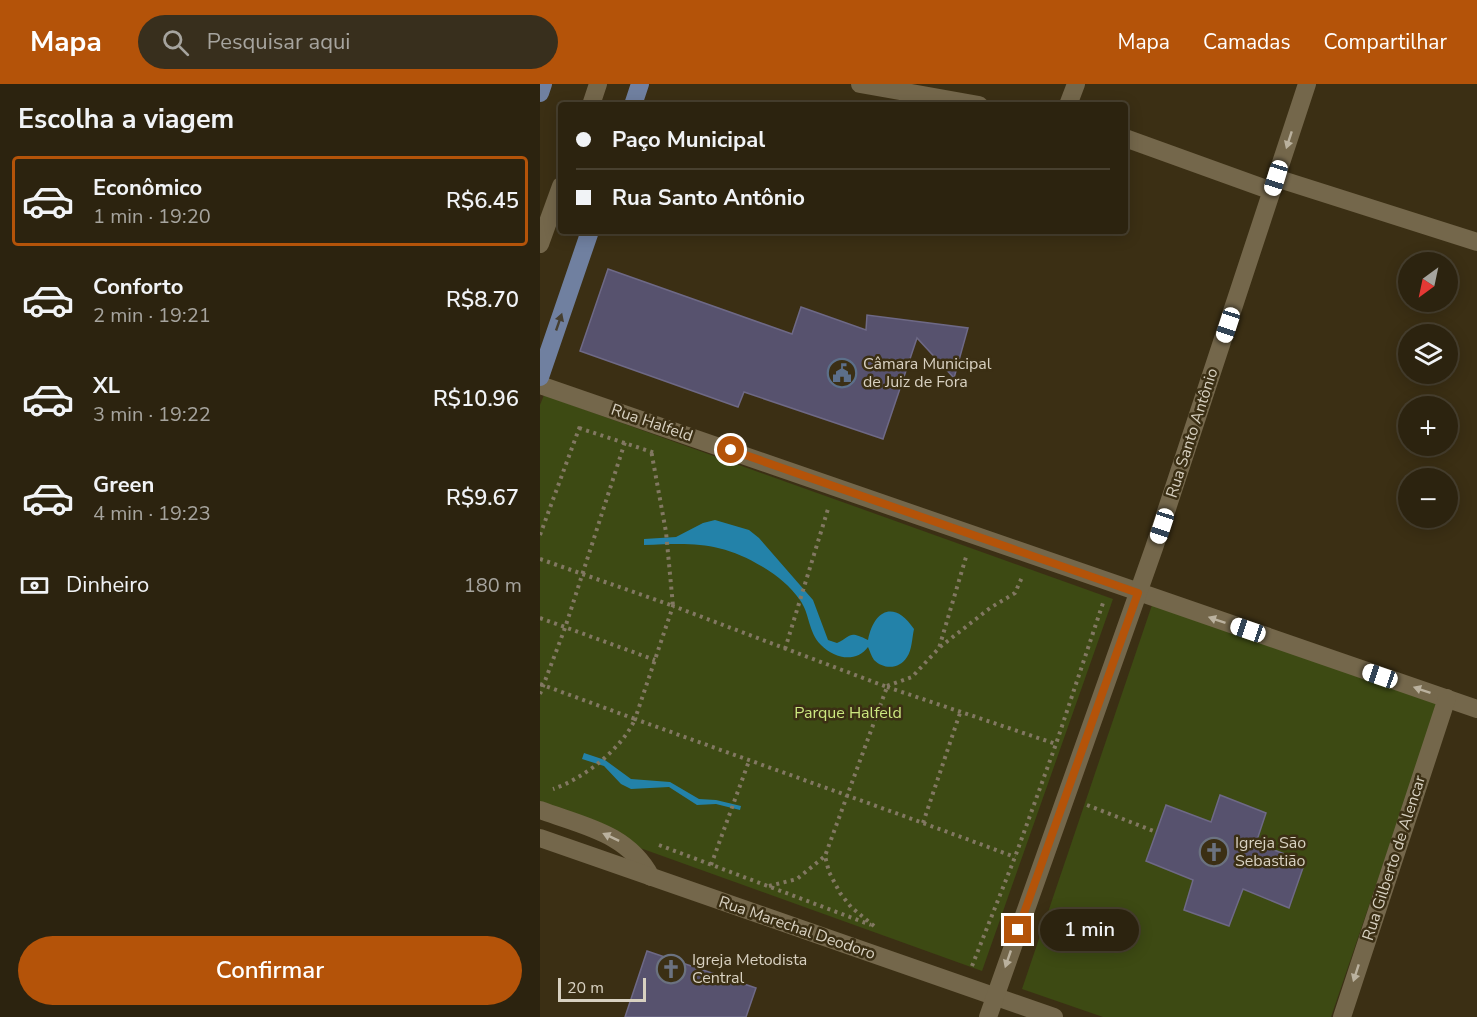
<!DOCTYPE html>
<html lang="pt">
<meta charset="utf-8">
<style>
:root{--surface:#2c230f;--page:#382f1d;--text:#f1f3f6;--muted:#a6a49e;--line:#48402f;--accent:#b45309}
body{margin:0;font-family:"Nunito Sans",sans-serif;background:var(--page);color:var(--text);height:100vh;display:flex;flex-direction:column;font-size:22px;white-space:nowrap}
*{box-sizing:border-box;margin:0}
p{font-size:20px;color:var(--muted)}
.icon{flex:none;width:33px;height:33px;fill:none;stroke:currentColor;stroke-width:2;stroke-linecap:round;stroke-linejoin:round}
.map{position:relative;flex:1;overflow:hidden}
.details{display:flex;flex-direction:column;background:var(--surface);width:540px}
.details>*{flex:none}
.top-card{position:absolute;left:18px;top:18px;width:570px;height:132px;border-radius:6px;box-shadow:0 3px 15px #0003,0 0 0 2px var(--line);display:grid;align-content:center;height:132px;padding:0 18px;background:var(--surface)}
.needle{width:39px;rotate:213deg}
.tools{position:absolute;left:858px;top:168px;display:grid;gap:12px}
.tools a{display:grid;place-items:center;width:60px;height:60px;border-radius:50%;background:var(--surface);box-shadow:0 3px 15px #0003,0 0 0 2px var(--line);font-size:30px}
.scale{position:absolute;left:18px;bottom:15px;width:88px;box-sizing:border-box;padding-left:6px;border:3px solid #d8d1c1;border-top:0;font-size:16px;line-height:21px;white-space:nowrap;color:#d8d1c1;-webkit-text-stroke:4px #3b2f14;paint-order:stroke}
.end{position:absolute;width:27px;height:27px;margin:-14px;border:8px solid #b45309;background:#fff;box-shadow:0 0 0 3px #fff}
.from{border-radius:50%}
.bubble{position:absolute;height:42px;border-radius:21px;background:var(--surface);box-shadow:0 3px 15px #0003,0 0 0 2px var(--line);font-size:20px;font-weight:600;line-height:42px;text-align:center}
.car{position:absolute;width:18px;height:36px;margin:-18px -9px;border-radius:8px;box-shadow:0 0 4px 2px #0007;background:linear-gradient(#fff 24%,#345 0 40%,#fff 0 76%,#345 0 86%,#fff 0)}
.top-card b{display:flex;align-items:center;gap:21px;height:57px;font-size:22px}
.top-card b+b{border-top:2px solid var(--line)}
.top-card i{width:15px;height:15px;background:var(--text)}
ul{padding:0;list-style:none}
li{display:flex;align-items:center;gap:18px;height:90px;margin:0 12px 9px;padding:0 6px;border:3px solid transparent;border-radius:6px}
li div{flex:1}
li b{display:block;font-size:22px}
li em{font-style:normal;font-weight:600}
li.selected{border-color:var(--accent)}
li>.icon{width:54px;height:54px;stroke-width:1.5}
h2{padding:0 18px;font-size:27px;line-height:72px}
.pay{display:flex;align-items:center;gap:15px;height:66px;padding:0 18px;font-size:22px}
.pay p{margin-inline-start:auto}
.action{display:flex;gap:12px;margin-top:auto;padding:12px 18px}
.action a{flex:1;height:69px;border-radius:36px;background:var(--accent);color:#fff;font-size:24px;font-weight:600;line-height:69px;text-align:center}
header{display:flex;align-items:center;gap:36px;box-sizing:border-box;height:84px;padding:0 30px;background:var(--accent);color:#fff}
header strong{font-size:28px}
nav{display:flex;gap:33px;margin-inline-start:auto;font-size:21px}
.search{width:420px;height:54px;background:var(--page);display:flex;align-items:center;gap:15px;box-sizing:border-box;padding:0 21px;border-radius:33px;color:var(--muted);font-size:22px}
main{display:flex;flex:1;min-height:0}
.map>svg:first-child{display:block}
.green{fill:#3d4a13}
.water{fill:#2382a9}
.building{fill:#57526e;stroke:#6e6986;stroke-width:1.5}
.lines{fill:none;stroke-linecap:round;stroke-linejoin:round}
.path{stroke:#827862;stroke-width:4;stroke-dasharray:3 4.5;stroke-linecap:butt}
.minor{stroke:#74674b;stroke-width:18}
.major{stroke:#7080a0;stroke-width:18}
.oneway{fill:#bab19e}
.oneway2{fill:#463f30}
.route{stroke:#b45309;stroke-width:8}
.labels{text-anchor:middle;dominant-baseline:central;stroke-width:5;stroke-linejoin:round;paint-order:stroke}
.poi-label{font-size:16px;fill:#d8d1c1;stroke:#3b2f14;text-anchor:start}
.street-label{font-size:16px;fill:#d8d1c1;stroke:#3b2f14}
.park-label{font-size:16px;fill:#cce77f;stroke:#3b2f14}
</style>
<header>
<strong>Mapa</strong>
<div class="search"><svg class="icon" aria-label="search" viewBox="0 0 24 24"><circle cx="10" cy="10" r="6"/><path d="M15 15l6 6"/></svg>Pesquisar aqui</div>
<nav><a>Mapa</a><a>Camadas</a><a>Compartilhar</a></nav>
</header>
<main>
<section class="details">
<h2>Escolha a viagem</h2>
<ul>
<li class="selected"><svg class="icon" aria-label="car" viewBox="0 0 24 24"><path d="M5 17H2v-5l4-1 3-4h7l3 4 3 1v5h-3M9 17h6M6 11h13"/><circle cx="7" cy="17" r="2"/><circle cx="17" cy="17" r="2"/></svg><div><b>Econômico</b><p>1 min · 19:20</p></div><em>R$6.45</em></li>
<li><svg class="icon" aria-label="car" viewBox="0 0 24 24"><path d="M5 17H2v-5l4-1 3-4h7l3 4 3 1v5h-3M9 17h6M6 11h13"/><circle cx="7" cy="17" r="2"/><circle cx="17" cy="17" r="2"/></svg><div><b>Conforto</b><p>2 min · 19:21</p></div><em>R$8.70</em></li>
<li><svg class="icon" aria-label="car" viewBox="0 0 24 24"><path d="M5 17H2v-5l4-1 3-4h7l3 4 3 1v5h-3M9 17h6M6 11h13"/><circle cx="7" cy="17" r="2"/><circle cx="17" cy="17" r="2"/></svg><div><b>XL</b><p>3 min · 19:22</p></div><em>R$10.96</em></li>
<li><svg class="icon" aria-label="car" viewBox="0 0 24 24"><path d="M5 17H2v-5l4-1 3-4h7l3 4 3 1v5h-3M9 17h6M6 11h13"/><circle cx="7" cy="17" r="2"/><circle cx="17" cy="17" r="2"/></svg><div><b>Green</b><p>4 min · 19:23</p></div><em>R$9.67</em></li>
</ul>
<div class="pay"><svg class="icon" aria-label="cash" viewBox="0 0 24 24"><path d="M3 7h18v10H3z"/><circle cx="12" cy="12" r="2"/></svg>Dinheiro<p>180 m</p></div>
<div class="action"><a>Confirmar</a></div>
</section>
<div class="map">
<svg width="937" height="933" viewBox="0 0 937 933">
<rect width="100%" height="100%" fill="#3b2f14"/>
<g class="green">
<path d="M4 311 573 515 442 887 0 728V321Z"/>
<path d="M612 521 898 619 791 933H563L482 905Z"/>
</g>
<g class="water">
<path d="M175 436 209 446 219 454 273 516 288 556 297 559C312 552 308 546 328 556 334 525 355 516 374 545 372 554 372 566 367 573 360 585 344 586 334 576 331 572 330 567 328 563 316 579 295 575 281 561 268 548 270 530 260 516 250 502 238 492 223 483 180 457 152 459 104 461V455L136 453 163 439Z"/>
<path d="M44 669 65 676 91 695 130 698 159 715 176 716 201 722 200 726 176 720 157 721 129 703 91 705 81 700 64 682 42 675Z"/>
</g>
<g class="building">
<path d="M68 185 252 250 261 223 326 246 327 231 428 244 414 294 377 254 343 355 204 308 198 323 40 267Z"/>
<path d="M680 711 726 729 716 759 765 778 749 824 703 805 689 842 644 826 653 796 606 777 626 721 671 738Z"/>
<path d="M107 867 216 904 206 933H85Z"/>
</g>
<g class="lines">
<g class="path">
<path d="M39 344 115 369"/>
<path d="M0 451 40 342"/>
<path d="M0 475 133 522 126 448 111 366"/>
<path d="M0 534 115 576"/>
<path d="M400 563 450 524 475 509 483 491"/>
<path d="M245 565 288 425"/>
<path d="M0 600 95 635C82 665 43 695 13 705"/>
<path d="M347 602 372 593 399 564 426 473"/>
<path d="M347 603 516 660"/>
<path d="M0 610 25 544 85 358"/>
<path d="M547 721 616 748"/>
<path d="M383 739 420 629"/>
<path d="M119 761 331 841"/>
<path d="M171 781 209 677"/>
<path d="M229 802 257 795 285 772"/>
<path d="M334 842 311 823 300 809 289 788 285 772 347 603 133 522 95 635C222 681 349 726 475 773"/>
<path d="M432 882 475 773 516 660 563 519"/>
</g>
<g class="minor">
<path d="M320 0 439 21"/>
<path d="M51 21 58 0"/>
<path d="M528 21 536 0"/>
<path d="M585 54 732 107"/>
<path d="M736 94 937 158"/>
<path d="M0 160 21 102"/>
<path d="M0 301 937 625"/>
<path d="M0 726C43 742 88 749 111 793"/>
<path d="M0 754 514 933"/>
<path d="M448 933 614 464 767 0"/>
<path d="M802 933 907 614"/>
</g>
<g class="major">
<path d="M0 9 3 0"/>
<path d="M93 21 100 0"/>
<path d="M0 293 50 147"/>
</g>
</g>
<defs><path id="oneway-solid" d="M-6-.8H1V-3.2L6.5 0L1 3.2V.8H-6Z" transform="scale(1.5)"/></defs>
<g class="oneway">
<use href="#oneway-solid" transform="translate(749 56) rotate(108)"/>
<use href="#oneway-solid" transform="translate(677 536) rotate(-161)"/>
<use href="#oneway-solid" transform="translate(882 606) rotate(-161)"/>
<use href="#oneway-solid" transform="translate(71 753) rotate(-155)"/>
<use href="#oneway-solid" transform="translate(468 875) rotate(109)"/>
<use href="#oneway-solid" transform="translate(816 889) rotate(108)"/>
</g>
<use class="oneway2" href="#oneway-solid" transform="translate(19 238) rotate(-71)"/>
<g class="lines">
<path class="route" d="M191 366 598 509 478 846"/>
</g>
<defs>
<g id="civic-ring" transform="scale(1.5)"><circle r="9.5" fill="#3b2f14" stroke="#5c6f8a" stroke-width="1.5"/><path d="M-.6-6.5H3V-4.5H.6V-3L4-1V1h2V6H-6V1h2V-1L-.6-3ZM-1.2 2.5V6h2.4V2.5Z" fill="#5c6f8a"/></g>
<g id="church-ring" transform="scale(1.5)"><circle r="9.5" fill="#3b2f14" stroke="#6b7280" stroke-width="1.5"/><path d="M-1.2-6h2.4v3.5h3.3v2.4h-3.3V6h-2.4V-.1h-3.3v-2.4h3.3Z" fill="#6b7280"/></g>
</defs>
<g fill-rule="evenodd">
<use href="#civic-ring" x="302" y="289"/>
<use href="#church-ring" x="674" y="768"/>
<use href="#church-ring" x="131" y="885"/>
</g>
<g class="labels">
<g class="poi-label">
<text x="323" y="280">Câmara Municipal<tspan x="323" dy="18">de Juiz de Fora</tspan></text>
<text x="695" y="759">Igreja São<tspan x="695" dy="18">Sebastião</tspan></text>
<text x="152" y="876">Igreja Metodista<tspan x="152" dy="18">Central</tspan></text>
</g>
<g class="street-label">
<text transform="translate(112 339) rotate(19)">Rua Halfeld</text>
<text transform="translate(652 349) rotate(-72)">Rua Santo Antônio</text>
<text transform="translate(854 774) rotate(-72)">Rua Gilberto de Alencar</text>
<text transform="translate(257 844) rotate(19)">Rua Marechal Deodoro</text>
</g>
<g class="park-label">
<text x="308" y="629">Parque Halfeld</text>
</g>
</g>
</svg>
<div class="tools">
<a><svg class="needle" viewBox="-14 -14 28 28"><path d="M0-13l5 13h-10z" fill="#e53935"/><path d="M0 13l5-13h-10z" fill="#a6a49e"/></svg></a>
<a><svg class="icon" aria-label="layers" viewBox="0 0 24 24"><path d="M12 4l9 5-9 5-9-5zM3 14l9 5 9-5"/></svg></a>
<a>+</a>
<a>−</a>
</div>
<div class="scale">20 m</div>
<i class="end from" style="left:191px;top:366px"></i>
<i class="end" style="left:478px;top:846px"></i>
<div class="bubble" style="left:500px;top:825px;width:99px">1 min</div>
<i class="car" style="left:736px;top:94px;rotate:197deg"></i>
<i class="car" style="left:688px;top:241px;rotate:198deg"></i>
<i class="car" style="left:622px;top:442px;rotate:198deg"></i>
<i class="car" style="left:708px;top:546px;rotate:289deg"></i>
<i class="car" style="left:840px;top:592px;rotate:289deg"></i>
<div class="top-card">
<b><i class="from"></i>Paço Municipal</b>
<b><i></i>Rua Santo Antônio</b>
</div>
</div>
</main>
